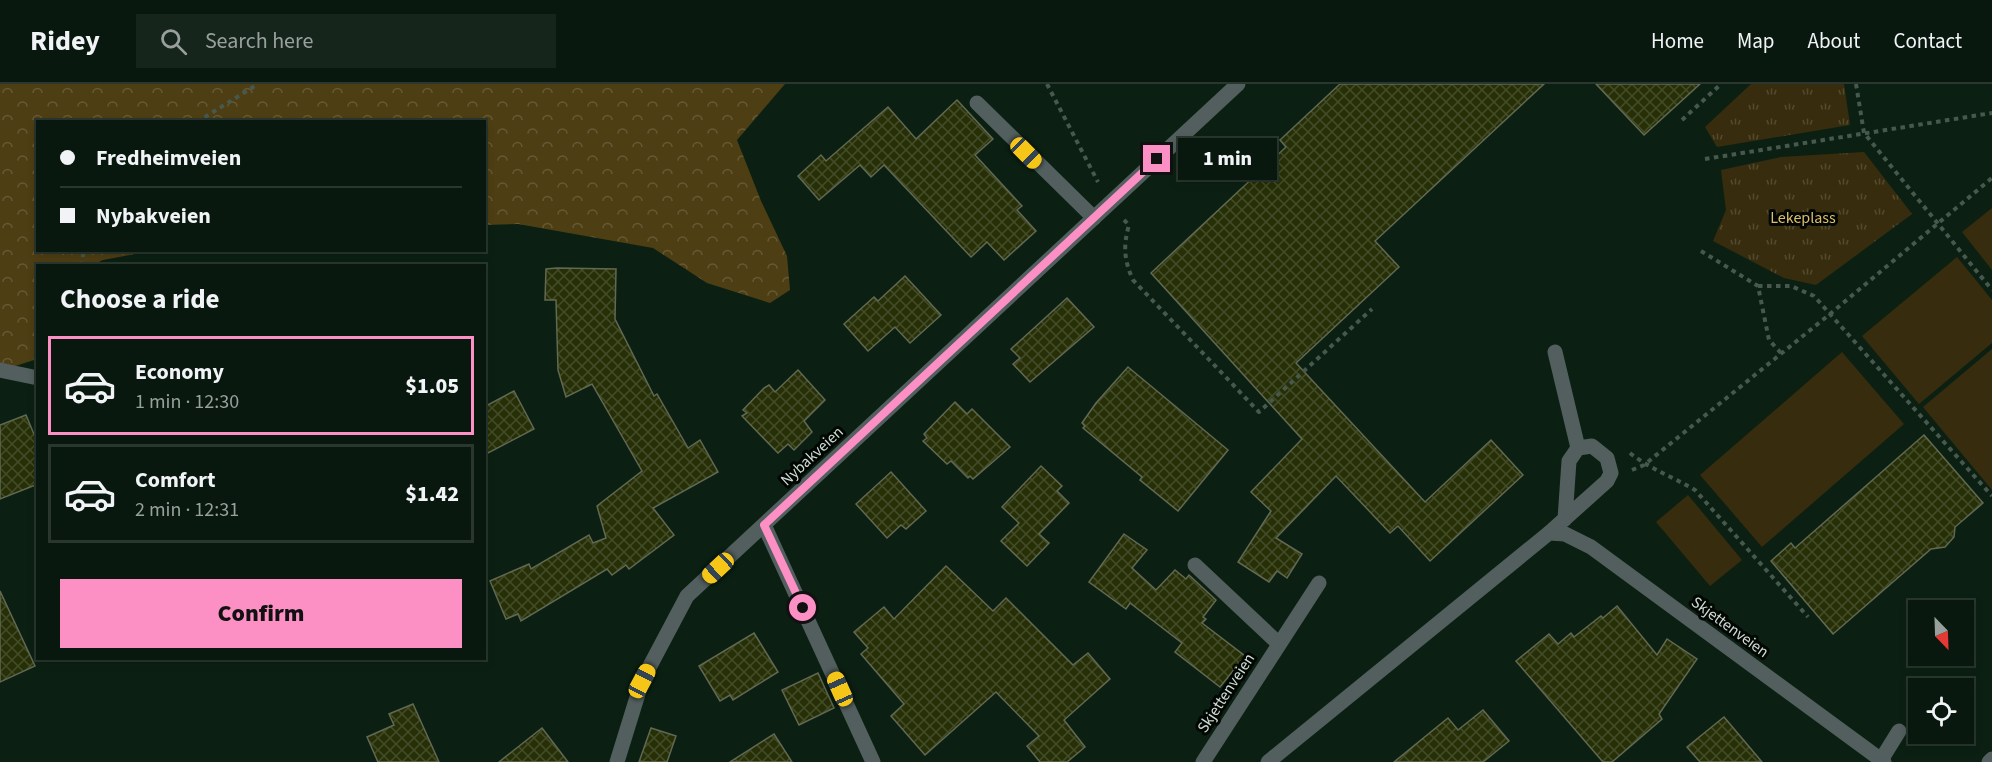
<!DOCTYPE html>
<meta charset="utf-8">
<style>
:root{--surface:#08180e;--page:#16251c;--text:#f1f3f6;--muted:#98a09e;--line:#29372e;--accent:#fc8fc3}
body{margin:0;font-family:"Source Sans 3",sans-serif;background:var(--page);color:var(--text);height:100vh;display:flex;flex-direction:column;font-size:22px;white-space:nowrap}
*{box-sizing:border-box;margin:0}
p{font-size:20px;color:var(--muted)}
.icon{flex:none;width:33px;height:33px;fill:none;stroke:currentColor;stroke-width:2;stroke-linecap:round;stroke-linejoin:round}
.map{position:relative;flex:1;overflow:hidden}
.drawer{position:absolute;left:36px;top:180px;width:450px;height:396px;display:flex;flex-direction:column;background:var(--surface);border-radius:0px;box-shadow:0 3px 9px #0003,0 0 0 2px var(--line)}
.drawer>*{flex:none}
.hud{position:absolute;left:36px;top:36px;width:450px;height:132px;border-radius:0px;box-shadow:0 3px 9px #0003,0 0 0 2px var(--line);display:grid;align-content:center;height:132px;padding:0 24px;background:var(--surface)}
.needle{width:39px;rotate:157deg}
.fabs{position:absolute;left:1908px;top:516px;display:grid;gap:12px}
.fabs a{display:grid;place-items:center;width:66px;height:66px;border-radius:0px;background:var(--surface);box-shadow:0 3px 9px #0003,0 0 0 2px var(--line);font-size:30px}
.end{position:absolute;width:27px;height:27px;margin:-14px;border:8px solid #fc8fc3;background:#111;box-shadow:0 0 0 3px #111}
.from{border-radius:50%}
.bubble{position:absolute;height:42px;border-radius:0px;background:var(--surface);box-shadow:0 3px 9px #0003,0 0 0 2px var(--line);font-size:20px;font-weight:800;line-height:42px;text-align:center}
.car{position:absolute;width:18px;height:36px;margin:-18px -9px;border-radius:8px;box-shadow:0 0 4px 2px #0007;background:linear-gradient(#f5c518 24%,#345 0 40%,#f5c518 0 76%,#345 0 86%,#f5c518 0)}
.hud b{display:flex;align-items:center;gap:21px;height:57px;font-size:22px}
.hud b+b{border-top:2px solid var(--line)}
.hud i{width:15px;height:15px;background:var(--text)}
ul{padding:0;list-style:none}
li{display:flex;align-items:center;gap:18px;height:99px;margin:0 12px 9px;padding:0 12px;border:3px solid var(--line);border-radius:0px}
li div{flex:1}
li b{display:block;font-size:22px}
li em{font-style:normal;font-weight:800}
li.active{border-color:var(--accent)}
li>.icon{width:54px;height:54px;stroke-width:1.5}
h2{padding:0 24px;font-size:27px;line-height:72px}
.action{display:flex;gap:12px;margin-top:auto;padding:12px 24px}
.action a{flex:1;height:69px;border-radius:0px;background:var(--accent);color:#111;font-size:24px;font-weight:800;line-height:69px;text-align:center}
header{display:flex;align-items:center;gap:36px;box-sizing:border-box;height:84px;padding:0 30px;background:var(--surface);border-bottom:2px solid var(--line)}
header strong{font-size:28px}
nav{display:flex;gap:33px;margin-inline-start:auto;font-size:21px}
.search{width:420px;height:54px;background:var(--page);display:flex;align-items:center;gap:15px;box-sizing:border-box;padding:0 21px;border-radius:0px;color:var(--muted);font-size:22px}
.map>svg:first-child{display:block}
.green{fill:#372c0d}
.forest{fill:url(#forest-crowns)}
.park{fill:url(#park-tufts)}
.building{fill:url(#building-cross-hatch);stroke:#626952;stroke-width:1.5}
.lines{fill:none;stroke-linecap:round;stroke-linejoin:round}
.path{stroke:#47594e;stroke-width:4;stroke-dasharray:4.5 4.5;stroke-linecap:butt}
.service{stroke:#525f5e;stroke-width:15}
.minor{stroke:#525f5e;stroke-width:15}
.tertiary{stroke:#525f5e;stroke-width:15}
.route{stroke:#fc8fc3;stroke-width:8}
.labels{text-anchor:middle;dominant-baseline:central;stroke-width:6;stroke-linejoin:round;paint-order:stroke}
.park-label{font-size:16px;fill:#debe6c;stroke:#020704}
.street-label{font-size:16px;fill:#cfdcd3;stroke:#020704}
</style>
<header>
<strong>Ridey</strong>
<div class="search"><svg class="icon" aria-label="search" viewBox="0 0 24 24"><circle cx="10" cy="10" r="6"/><path d="M15 15l6 6"/></svg>Search here</div>
<nav><a>Home</a><a>Map</a><a>About</a><a>Contact</a></nav>
</header>
<div class="map">
<svg width="1992" height="678" viewBox="0 0 1992 678">
<defs>
<pattern id="forest-crowns" width="20" height="18" patternUnits="userSpaceOnUse" patternTransform="scale(1.5)"><rect width="20" height="18" fill="#4e3e14"/><path d="M2 6a3 3 0 1 1 6 0M12 15a3 3 0 1 1 6 0" fill="none" stroke="#665935"/></pattern>
<pattern id="park-tufts" width="24" height="20" patternUnits="userSpaceOnUse" patternTransform="scale(1.5)"><rect width="24" height="20" fill="#372c0d"/><path d="M3 7l-1-3M5 7V3M7 7l1-3M15 17l-1-3M17 17v-4M19 17l1-3" fill="none" stroke="#534a2f"/></pattern>
<pattern id="building-cross-hatch" width="8" height="8" patternUnits="userSpaceOnUse" patternTransform="scale(1.5)"><rect width="8" height="8" fill="#262f06"/><path d="M0 0l8 8M0 8l8-8" fill="none" stroke="#444d29"/></pattern>
</defs>
<rect width="100%" height="100%" fill="#0b2013"/>
<g class="green">
<path d="M1992 124V186L1962 148Z"/>
<path d="M1957 173 1992 216V259L1919 320 1862 252Z"/>
<path d="M1992 265V406L1923 323Z"/>
<path d="M1842 268 1904 340 1762 463 1700 391Z"/>
<path d="M1688 411 1742 476 1710 502 1656 438Z"/>
</g>
<path class="forest" d="M0 0H785L737 56 761 117 787 172 790 206 770 219 707 199 653 164 518 140 485 141 484 38H38V166L151 167 103 176 92 181 38 182 37 275 0 287Z"/>
<g class="park">
<path d="M1751 0H1844L1850 41 1717 63 1705 43Z"/>
<path d="M1864 68 1912 130 1816 201 1784 194 1713 157 1726 126 1721 86 1781 73Z"/>
</g>
<g class="building">
<path d="M1340 0H1544L1375 157 1399 183 1296 279 1425 418 1491 356 1523 391 1430 477 1398 442 1390 449 1336 392 1276 454 1302 470 1287 494 1277 487 1269 498 1238 478 1271 427 1251 408 1302 355 1151 189 1286 63 1280 56Z"/>
<path d="M1596 0H1700L1644 51Z"/>
<path d="M957 16 993 55 975 71 1022 122 1017 126 1036 147 1004 176 987 158 971 173 884 81 871 93 860 81 819 116 798 92 821 71 826 77 888 23 916 55Z"/>
<path d="M557 184 616 185 615 235 654 312 657 310 688 364 700 356 718 388 653 424 674 451 629 485 626 481 612 491 607 485 521 537 518 530 506 535 490 497 529 480 531 485 589 451 593 459 606 454 597 422 642 387 592 300 566 313 558 286 556 216H545L546 185Z"/>
<path d="M905 192 941 231 910 259 895 243 868 267 844 240 874 213 878 217Z"/>
<path d="M1067 214 1094 243 1030 298 1013 280 1020 274 1011 265Z"/>
<path d="M1128 283 1228 366 1178 427 1140 396 1142 393 1083 344 1085 342 1082 339 1096 319Z"/>
<path d="M798 286 825 316 804 337 812 348 794 366 788 360 778 369 742 332 747 329 743 326 764 304 769 301 775 308Z"/>
<path d="M514 307 534 345 484 371V323Z"/>
<path d="M955 318 967 330 972 325 1010 363 973 395 970 392 968 394 951 377 947 380 923 357 927 354 924 350Z"/>
<path d="M26 331 38 360V400L0 415V341Z"/>
<path d="M1924 351 1983 419 1955 443 1954 453 1945 463 1931 465 1833 550 1771 477 1791 459 1795 464Z"/>
<path d="M1041 382 1062 402 1057 407 1069 419 1039 450 1049 459 1027 482 1001 457 1019 439 1002 423Z"/>
<path d="M891 388 926 427 906 445 901 441 887 454 856 420Z"/>
<path d="M1124 450 1147 466 1132 484 1156 506 1175 486 1186 495 1189 491 1216 516 1203 533 1206 535 1202 539 1245 572 1220 603 1175 568 1182 559 1130 519 1126 525 1089 498Z"/>
<path d="M946 482 993 527 1006 514 1073 581 1088 569 1110 595 1064 636 1085 663 1067 678H1040L1027 662 1039 652 996 608 925 671 891 632 904 620 861 570 868 564 854 548 884 523 894 535Z"/>
<path d="M0 507 35 582 0 598Z"/>
<path d="M1617 522 1657 571 1667 555 1697 575 1659 630 1662 635 1612 678H1603L1516 577 1549 550 1558 560 1571 549 1574 553 1601 532 1603 534Z"/>
<path d="M754 549 778 588 733 616 730 611 720 617 699 582Z"/>
<path d="M818 589 834 624 799 641 782 606Z"/>
<path d="M413 620 439 678H378L367 653 394 641 389 630Z"/>
<path d="M1483 626 1509 657 1483 678H1394L1448 634 1458 646Z"/>
<path d="M1724 633 1762 678H1700L1687 663Z"/>
<path d="M542 644 568 678H499Z"/>
<path d="M651 644 676 652 667 678H639Z"/>
<path d="M774 650 792 678H730Z"/>
</g>
<g class="lines">
<g class="path">
<path d="M1047 0 1098 98"/>
<path d="M1856 0 1864 49 1992 206"/>
<path d="M1682 36 1721 0"/>
<path d="M197 38 258 0"/>
<path d="M1705 75 1992 29"/>
<path d="M1124 136 1129 141C1123 162 1124 176 1133 196L1259 328 1372 225"/>
<path d="M1701 167 1758 202 1769 256 1781 269"/>
<path d="M81 182 84 166"/>
<path d="M1758 202H1791L1814 212 1992 412"/>
<path d="M1630 369C1650 385 1673 393 1695 406L1808 533"/>
<path d="M1632 386 1644 381 1830 230 1992 94"/>
</g>
<g class="service">
<path d="M977 19 1094 134"/>
<path d="M1555 268 1578 364"/>
<path d="M1549 449 1607 397 1611 389 1607 374 1592 362 1578 364 1569 377 1565 435"/>
<path d="M1195 481 1279 560"/>
<path d="M1881 676 1899 647"/>
<path d="M1203 678 1319 499"/>
</g>
<g class="minor">
<path d="M0 286 38 294"/>
<path d="M764 441 873 678"/>
<path d="M617 678 642 597 687 512 1238 0"/>
<path d="M1268 678 1549 449 1565 450 1591 463 1884 678"/>
</g>
<path class="tertiary" d="M1989 678 1992 675"/>
</g>
<g class="lines">
<path class="route" d="M803 524 764 441 1157 75"/>
</g>
<g class="labels">
<g class="park-label">
<text x="1803" y="134">Lekeplass</text>
</g>
<g class="street-label">
<text transform="translate(812 372) rotate(-43)">Nybakveien</text>
<text transform="translate(1730 543) rotate(36)">Skjettenveien</text>
<text transform="translate(1226 609) rotate(-57)">Skjettenveien</text>
</g>
</g>
</svg>
<div class="fabs">
<a><svg class="needle" viewBox="-14 -14 28 28"><path d="M0-13l5 13h-10z" fill="#e53935"/><path d="M0 13l5-13h-10z" fill="#98a09e"/></svg></a>
<a><svg class="icon" aria-label="locate" viewBox="0 0 24 24"><circle cx="12" cy="12" r="6"/><path d="M12 2v4M12 18v4M2 12h4M18 12h4"/></svg></a>
</div>
<i class="end from" style="left:803px;top:524px"></i>
<i class="end" style="left:1157px;top:75px"></i>
<div class="bubble" style="left:1178px;top:54px;width:99px">1 min</div>
<i class="car" style="left:1026px;top:69px;rotate:135deg"></i>
<i class="car" style="left:718px;top:484px;rotate:227deg"></i>
<i class="car" style="left:642px;top:597px;rotate:28deg"></i>
<i class="car" style="left:840px;top:605px;rotate:336deg"></i>
<div class="hud">
<b><i class="from"></i>Fredheimveien</b>
<b><i></i>Nybakveien</b>
</div>
<section class="drawer">
<h2>Choose a ride</h2>
<ul>
<li class="active"><svg class="icon" aria-label="car" viewBox="0 0 24 24"><path d="M5 17H2v-5l4-1 3-4h7l3 4 3 1v5h-3M9 17h6M6 11h13"/><circle cx="7" cy="17" r="2"/><circle cx="17" cy="17" r="2"/></svg><div><b>Economy</b><p>1 min · 12:30</p></div><em>$1.05</em></li>
<li><svg class="icon" aria-label="car" viewBox="0 0 24 24"><path d="M5 17H2v-5l4-1 3-4h7l3 4 3 1v5h-3M9 17h6M6 11h13"/><circle cx="7" cy="17" r="2"/><circle cx="17" cy="17" r="2"/></svg><div><b>Comfort</b><p>2 min · 12:31</p></div><em>$1.42</em></li>
</ul>
<div class="action"><a>Confirm</a></div>
</section>
</div>
